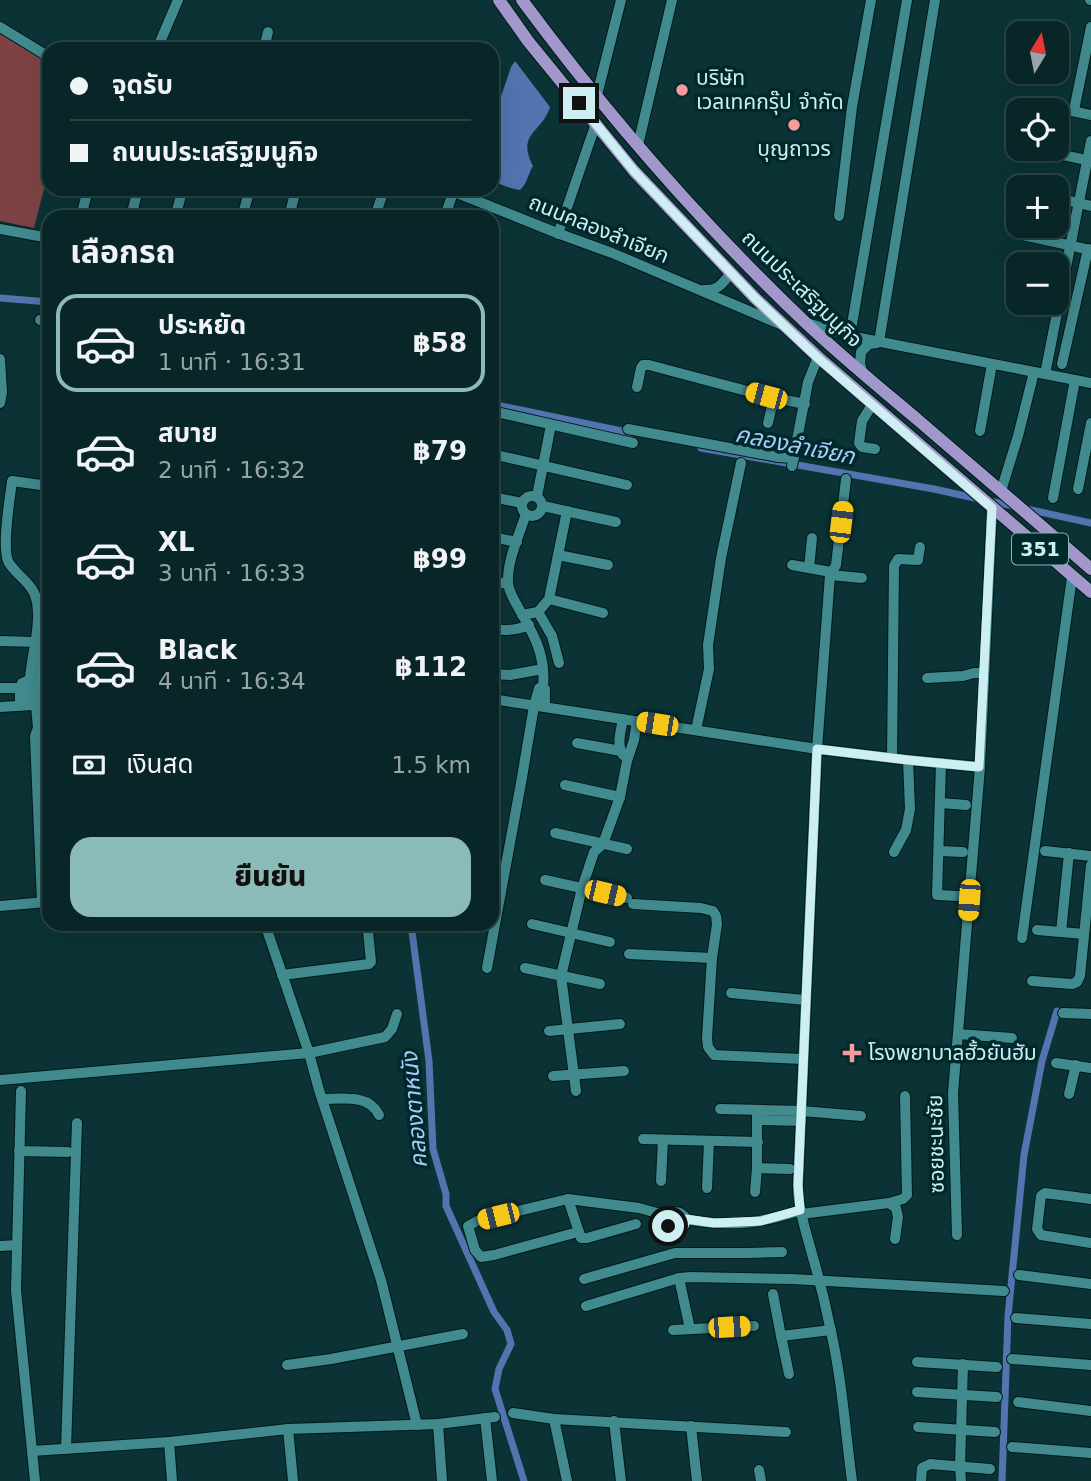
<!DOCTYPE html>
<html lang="th">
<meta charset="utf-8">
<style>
:root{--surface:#082628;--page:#163234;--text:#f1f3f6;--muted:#98a5a8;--line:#294345;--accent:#8bbbb9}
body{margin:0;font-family:"DejaVu Sans","Noto Sans Thai",sans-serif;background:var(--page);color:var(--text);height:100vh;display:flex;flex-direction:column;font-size:26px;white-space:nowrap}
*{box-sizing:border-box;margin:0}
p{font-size:23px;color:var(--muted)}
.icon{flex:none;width:38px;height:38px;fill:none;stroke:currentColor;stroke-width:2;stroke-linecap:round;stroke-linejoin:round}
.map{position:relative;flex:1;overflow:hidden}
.drawer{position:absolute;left:42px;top:210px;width:457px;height:721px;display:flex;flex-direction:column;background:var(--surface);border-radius:21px;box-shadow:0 7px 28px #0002,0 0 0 2px var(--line)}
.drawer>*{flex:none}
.guide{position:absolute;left:42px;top:42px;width:457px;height:154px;border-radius:21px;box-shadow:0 7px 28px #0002,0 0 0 2px var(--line);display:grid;align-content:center;height:154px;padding:0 28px;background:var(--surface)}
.needle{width:46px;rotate:10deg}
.fabs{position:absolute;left:1006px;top:21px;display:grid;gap:14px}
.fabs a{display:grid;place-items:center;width:63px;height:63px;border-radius:14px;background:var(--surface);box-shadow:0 7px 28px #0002,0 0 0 2px var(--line);font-size:35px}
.end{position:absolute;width:32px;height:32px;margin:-16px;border:9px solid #cdeff1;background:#111;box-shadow:0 0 0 4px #111}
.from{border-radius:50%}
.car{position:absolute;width:21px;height:42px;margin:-21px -10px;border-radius:9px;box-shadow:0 0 5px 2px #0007;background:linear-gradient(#f5c518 24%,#345 0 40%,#f5c518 0 76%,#345 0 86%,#f5c518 0)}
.guide b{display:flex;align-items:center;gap:24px;height:66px;font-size:26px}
.guide b+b{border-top:2px solid var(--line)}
.guide i{width:18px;height:18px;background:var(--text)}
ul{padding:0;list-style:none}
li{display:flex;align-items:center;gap:21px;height:98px;margin:0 14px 10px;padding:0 14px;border:4px solid transparent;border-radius:21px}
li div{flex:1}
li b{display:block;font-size:26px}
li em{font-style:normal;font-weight:800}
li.active{border-color:var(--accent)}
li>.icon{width:63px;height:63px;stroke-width:1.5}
h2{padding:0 28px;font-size:32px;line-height:84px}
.pay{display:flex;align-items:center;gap:18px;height:77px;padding:0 28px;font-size:26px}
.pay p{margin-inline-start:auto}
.primary-button{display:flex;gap:14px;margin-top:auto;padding:14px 28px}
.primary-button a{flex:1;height:80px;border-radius:21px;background:var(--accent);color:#111;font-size:28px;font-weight:800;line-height:80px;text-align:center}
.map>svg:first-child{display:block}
.green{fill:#7d4344}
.water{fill:#5275af}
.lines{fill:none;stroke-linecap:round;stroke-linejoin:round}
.canal{stroke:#5275af;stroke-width:7}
.minor-casing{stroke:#03191a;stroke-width:12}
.major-casing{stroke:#03191a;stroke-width:14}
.minor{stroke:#418a8e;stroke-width:10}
.major{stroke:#a297cb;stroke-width:12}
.route{stroke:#cdeff1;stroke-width:9}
.poi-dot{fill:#f59b9b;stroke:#00292b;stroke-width:2.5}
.labels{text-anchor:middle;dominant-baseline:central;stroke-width:7;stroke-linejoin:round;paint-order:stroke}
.shield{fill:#00292b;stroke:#90b4b6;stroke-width:2}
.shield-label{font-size:19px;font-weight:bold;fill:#cdeff1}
.poi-label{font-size:21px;fill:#cdeff1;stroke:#00292b;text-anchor:start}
.street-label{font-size:21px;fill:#cdeff1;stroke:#00292b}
.water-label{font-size:23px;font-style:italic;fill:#abc9fa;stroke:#00292b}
</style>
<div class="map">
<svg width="1091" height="1481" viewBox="0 0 1091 1481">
<rect width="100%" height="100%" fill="#0b3335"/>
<path class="green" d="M0 27 49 57V169L34 228 0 221Z"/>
<path class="water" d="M515 61 550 107C542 133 516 133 533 166 528 174 527 184 520 190 510 189 501 184 492 181V138L496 111 511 67Z"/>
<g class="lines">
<g class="canal">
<path d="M0 298 49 302"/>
<path d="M492 404 631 433"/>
<path d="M701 448 934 489 979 499"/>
<path d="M990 501 1091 523"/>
<path d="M411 924 429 1061 433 1149 446 1194V1206L494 1312 507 1330 511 1344 499 1369 495 1389 524 1481"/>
<path d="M1002 1481 1008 1316 1024 1155 1042 1061 1057 1011"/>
</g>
<g class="minor-casing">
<g id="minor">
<path d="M1090 0H1091"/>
<path d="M0 27 49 57"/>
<path d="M157 49 178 0"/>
<path d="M264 49 268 32"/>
<path d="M597 95 621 0"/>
<path d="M1054 107 1091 115"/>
<path d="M1074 110 1091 27"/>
<path d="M638 145 672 0"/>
<path d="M1045 151 1091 161"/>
<path d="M447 189 557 233 612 253 782 325"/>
<path d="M1057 198 1091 206"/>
<path d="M839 216 852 107 871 0"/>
<path d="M81 217 88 189"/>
<path d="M131 217 138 189"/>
<path d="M175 217 183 189"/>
<path d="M242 217 250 189"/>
<path d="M289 217 296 189"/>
<path d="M375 217 384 189"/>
<path d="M445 217 453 192"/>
<path d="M0 229 49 238"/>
<path d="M558 234 596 123"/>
<path d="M1023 235 1091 250"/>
<path d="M1015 279 1018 280"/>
<path d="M704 290C718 291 722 284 731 273"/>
<path d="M40 320 49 321"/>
<path d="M807 323 850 336 1091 383"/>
<path d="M850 336 907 0"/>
<path d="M879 342 935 0"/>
<path d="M0 359 2 392 0 403"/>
<path d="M1062 364 1088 249"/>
<path d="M863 374 860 364 861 352 869 344 877 343"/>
<path d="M1045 374 1091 141"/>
<path d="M637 387 641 368 643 365H649L766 396 805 404"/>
<path d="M872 405 862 421 859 443 862 447 875 449"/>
<path d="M492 411 633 443"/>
<path d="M768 423 774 397"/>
<path d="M628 429 778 457 794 458"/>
<path d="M980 431 992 364"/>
<path d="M492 454 627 485"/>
<path d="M792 466 808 382 818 357"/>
<path d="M846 479 836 565 830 575 817 749 798 1185C798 1209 806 1231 812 1254 819 1278 825 1302 830 1327 842 1378 845 1429 852 1481"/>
<path d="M1078 489 1091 423"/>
<path d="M1001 491 1018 436 1034 372"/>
<circle cx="532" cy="506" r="10"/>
<path d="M537 496 551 425"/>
<path d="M492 497 522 503"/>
<path d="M1053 498 1075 380"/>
<path d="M543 506 616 522"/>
<path d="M526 514C519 535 507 561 508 583 509 593 515 601 519 609 534 635 546 655 543 687L545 689V707"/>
<path d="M492 537 517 542"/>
<path d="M558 555 608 565"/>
<path d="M792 565 831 572"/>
<path d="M809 568 812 538"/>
<path d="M830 575 862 578"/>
<path d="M492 581 508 584"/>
<path d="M549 599 603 613"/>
<path d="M538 612 552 636 559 663"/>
<path d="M522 615 538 612 549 599 567 511"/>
<path d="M492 629C505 631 516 631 529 625"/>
<path d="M0 641 35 642"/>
<path d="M492 674 510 675 543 669"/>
<path d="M927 678 963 676 974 673H984"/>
<path d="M0 688H25"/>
<path d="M492 699 817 749 908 760 980 767"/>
<path d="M29 705C29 696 29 687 30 678 32 653 41 627 37 602 34 584 18 577 9 563 1 550 10 498 12 481L49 486"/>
<path d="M20 706V688L22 683 29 680"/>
<path d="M0 707 49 704"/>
<path d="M623 719C621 731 616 744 623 755"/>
<path d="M696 730 709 669 708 645 721 558 741 463"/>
<path d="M577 743 621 751"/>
<path d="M892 758 894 566 898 559 918 560 920 547"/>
<path d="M941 763 937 895 958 896"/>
<path d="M565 785 620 797 603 844 594 852 582 888 561 976 576 1091"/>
<path d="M620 797 627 761 634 740 637 721"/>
<path d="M941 803 966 805"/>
<path d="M555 833 627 849"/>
<path d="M939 851 963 852"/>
<path d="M1045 851 1091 856"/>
<path d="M894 852 906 830 910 809 908 760"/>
<path d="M545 880 627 898"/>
<path d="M42 902 35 736 38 728 36 705 49 611"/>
<path d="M633 904 701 908 713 911 716 916 717 924 712 958 707 1038 708 1047 714 1055 803 1059"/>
<path d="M0 906 46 902"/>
<path d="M265 924 309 1053 319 1090 381 1280 417 1425"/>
<path d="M532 924 610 942"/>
<path d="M1037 930 1084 934"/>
<path d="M1061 932 1069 853"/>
<path d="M1022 938 1072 577"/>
<path d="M629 954 712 958"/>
<path d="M487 968 521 783 534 706 539 688 543 687"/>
<path d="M525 968 600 984"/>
<path d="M282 975 369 964 371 962 368 931"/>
<path d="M1032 981 1072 984 1077 982 1080 976 1091 865"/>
<path d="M731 993 805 1000"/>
<path d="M1063 1013 1091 1014"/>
<path d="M549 1031 620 1024"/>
<path d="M958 1034 1012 1038"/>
<path d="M1056 1063 1091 1068"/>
<path d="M553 1076 624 1071"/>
<path d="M0 1080 309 1053 385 1037 392 1029 397 1014"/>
<path d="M21 1091 16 1290 35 1481"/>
<path d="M1069 1094 1076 1065"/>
<path d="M322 1099C342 1099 369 1094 379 1115"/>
<path d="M720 1109 802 1111 861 1116"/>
<path d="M757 1120 801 1121"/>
<path d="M643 1139 758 1142"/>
<path d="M19 1151 68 1152"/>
<path d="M757 1168 790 1169"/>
<path d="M661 1181 663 1140"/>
<path d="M707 1188 709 1141"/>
<path d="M755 1192 757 1168V1111"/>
<path d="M568 1199 581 1238H587L636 1224"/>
<path d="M1091 1199 1045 1193 1041 1196 1037 1229 1041 1235 1091 1243"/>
<path d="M889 1203 903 1199 907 1195 905 1096"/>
<path d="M801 1214 889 1203 896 1208 898 1217 895 1239"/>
<path d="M686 1219C707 1224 742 1225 763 1220 776 1218 788 1214 801 1210"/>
<path d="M578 1232 494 1255 481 1257 475 1250 468 1226 477 1221 568 1199 639 1208 668 1216C674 1211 679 1211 684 1216 687 1222 685 1227 678 1230L671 1229 667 1223 668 1216"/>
<path d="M957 1235 953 1093 980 767 992 508"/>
<path d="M0 1246 17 1245"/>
<path d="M1019 1275 1091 1284"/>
<path d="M679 1278 690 1329"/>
<path d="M584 1279 675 1253H747L782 1252"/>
<path d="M773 1294 781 1336 831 1330"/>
<path d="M586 1306 679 1278 691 1277 792 1279 1004 1291"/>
<path d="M1016 1318 1091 1324"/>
<path d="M673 1330 754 1326"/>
<path d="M781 1336 789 1374"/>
<path d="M1012 1359 1091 1365"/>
<path d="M917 1362 997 1367"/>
<path d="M287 1365 331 1359 463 1334"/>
<path d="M917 1392 997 1397"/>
<path d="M1018 1402 1091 1411"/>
<path d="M513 1413 554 1419 786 1432"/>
<path d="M485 1418 492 1481"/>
<path d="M554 1419 567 1481"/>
<path d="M614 1421 621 1481"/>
<path d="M438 1424 442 1481"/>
<path d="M691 1426 697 1481"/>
<path d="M918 1427 995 1432"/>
<path d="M288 1429 293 1481"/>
<path d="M169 1442 172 1481"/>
<path d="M1012 1447 1091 1453"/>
<path d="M66 1449 77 1123"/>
<path d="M32 1451 169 1442 288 1429 438 1424 495 1417"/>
<path d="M759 1470 761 1481"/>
<path d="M921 1481 922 1468 930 1464 990 1469"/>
<path d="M961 1481 960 1466 963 1364"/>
</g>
</g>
<g class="major-casing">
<g id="major">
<path d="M499 0 528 41 634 171 755 298 818 357 1091 592"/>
<path d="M522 0C607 115 702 224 806 323 842 357 880 388 918 420 976 470 1034 519 1091 569"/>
</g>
</g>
<use href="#minor" class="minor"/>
<use href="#major" class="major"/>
</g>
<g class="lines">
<path class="route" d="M579 103 634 171 755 298 818 358 992 508 979 767 908 760 817 749 798 1185 800 1210 761 1221 714 1223 686 1219 684 1226 678 1230 671 1229 668 1226"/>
</g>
<g class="poi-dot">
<circle cx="682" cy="90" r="7"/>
<circle cx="794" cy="125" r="7"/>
<path d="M848.5 1042.5h7v7h7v7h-7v7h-7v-7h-7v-7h7z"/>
</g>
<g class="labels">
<rect class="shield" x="1012" y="533.5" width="56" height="31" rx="5"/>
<g class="shield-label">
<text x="1040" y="549">351</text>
</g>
<g class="poi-label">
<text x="696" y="78">บริษัท<tspan x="696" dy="24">เวลเทคกรุ๊ป จำกัด</tspan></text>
<text x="794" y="149" text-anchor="middle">บุญถาวร</text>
<text x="868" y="1053">โรงพยาบาลฮั้วยันฮัม</text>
</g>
<g class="street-label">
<text transform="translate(599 229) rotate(22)">ถนนคลองลำเจียก</text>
<text transform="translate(802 289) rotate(44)">ถนนประเสริฐมนูกิจ</text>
<text transform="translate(936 1144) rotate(-91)">ซอยชะนะชัย</text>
</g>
<g class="water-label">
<text transform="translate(795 445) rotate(11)">คลองลำเจียก</text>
<text transform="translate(414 1110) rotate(-95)">คลองตาหนัง</text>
</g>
</g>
</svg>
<div class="fabs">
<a><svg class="needle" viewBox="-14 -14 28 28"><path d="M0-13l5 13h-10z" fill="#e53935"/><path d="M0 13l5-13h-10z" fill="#98a5a8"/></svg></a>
<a><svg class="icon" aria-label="locate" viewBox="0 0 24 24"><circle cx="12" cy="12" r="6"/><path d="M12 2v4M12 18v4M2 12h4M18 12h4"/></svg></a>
<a>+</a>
<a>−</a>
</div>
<i class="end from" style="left:668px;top:1226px"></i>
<i class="end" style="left:579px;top:103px"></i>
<i class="car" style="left:766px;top:396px;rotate:285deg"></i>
<i class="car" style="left:841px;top:522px;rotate:7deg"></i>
<i class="car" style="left:657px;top:724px;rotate:279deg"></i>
<i class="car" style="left:605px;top:893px;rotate:103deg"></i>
<i class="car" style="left:969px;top:900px;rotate:184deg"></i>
<i class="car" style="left:498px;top:1216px;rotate:256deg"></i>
<i class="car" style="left:729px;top:1327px;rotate:87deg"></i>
<div class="guide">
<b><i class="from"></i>จุดรับ</b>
<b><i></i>ถนนประเสริฐมนูกิจ</b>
</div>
<section class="drawer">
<h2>เลือกรถ</h2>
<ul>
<li class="active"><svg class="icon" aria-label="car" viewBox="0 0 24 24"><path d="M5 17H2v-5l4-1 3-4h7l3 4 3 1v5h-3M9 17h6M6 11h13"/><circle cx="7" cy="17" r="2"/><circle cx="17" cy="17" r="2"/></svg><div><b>ประหยัด</b><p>1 นาที · 16:31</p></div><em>฿58</em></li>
<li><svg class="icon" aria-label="car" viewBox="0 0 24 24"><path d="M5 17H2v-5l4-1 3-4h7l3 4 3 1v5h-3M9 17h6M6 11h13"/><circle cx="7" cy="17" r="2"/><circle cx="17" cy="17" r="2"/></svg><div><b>สบาย</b><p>2 นาที · 16:32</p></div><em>฿79</em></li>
<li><svg class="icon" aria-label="car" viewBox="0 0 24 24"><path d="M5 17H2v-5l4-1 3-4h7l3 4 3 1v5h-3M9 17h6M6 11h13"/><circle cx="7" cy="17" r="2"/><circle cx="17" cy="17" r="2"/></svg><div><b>XL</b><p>3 นาที · 16:33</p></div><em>฿99</em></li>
<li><svg class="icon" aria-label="car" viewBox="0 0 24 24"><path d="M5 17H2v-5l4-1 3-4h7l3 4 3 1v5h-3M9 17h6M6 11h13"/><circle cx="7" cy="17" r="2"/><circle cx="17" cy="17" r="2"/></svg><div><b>Black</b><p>4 นาที · 16:34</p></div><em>฿112</em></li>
</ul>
<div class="pay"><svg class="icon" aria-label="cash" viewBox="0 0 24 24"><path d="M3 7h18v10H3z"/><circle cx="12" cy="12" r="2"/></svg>เงินสด<p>1.5 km</p></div>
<div class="primary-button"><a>ยืนยัน</a></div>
</section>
</div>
